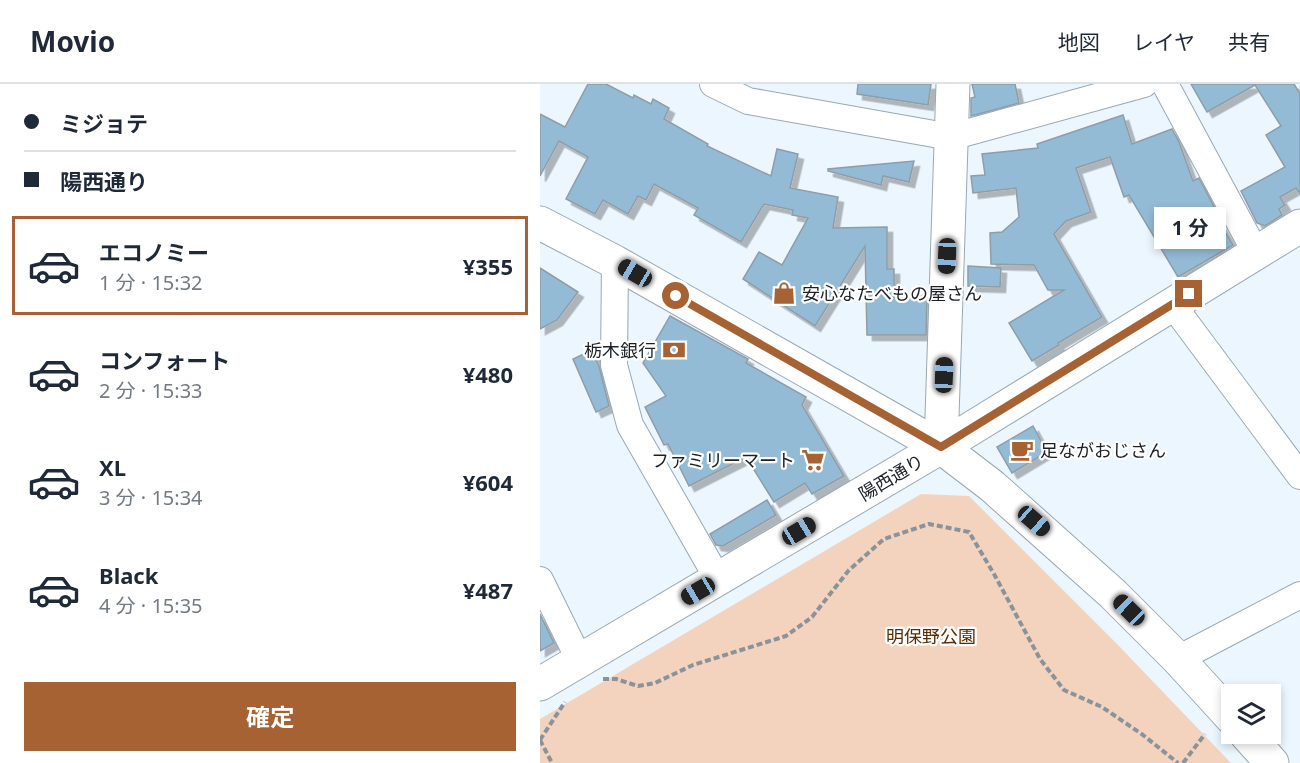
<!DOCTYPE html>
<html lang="ja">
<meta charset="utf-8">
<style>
:root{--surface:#fff;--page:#f2f2f3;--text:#1f2937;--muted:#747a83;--line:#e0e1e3;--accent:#a66232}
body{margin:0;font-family:"Noto Sans","Noto Sans JP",sans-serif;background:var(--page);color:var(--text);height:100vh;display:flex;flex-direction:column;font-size:22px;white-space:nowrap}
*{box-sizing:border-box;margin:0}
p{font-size:20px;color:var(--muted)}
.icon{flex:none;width:33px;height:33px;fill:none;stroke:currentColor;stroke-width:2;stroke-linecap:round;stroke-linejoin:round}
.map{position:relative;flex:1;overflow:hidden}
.details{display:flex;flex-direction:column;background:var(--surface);width:540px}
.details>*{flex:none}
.hud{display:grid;align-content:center;height:132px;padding:0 24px;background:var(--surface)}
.controls{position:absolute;left:681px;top:600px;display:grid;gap:12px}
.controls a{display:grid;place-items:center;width:60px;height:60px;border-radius:0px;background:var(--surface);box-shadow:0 3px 9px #0003;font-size:30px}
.end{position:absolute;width:27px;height:27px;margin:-14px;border:8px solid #a66232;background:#fff;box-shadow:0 0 0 3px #fff}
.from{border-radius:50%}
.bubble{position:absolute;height:42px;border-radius:0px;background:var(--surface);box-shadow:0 3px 9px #0003;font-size:20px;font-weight:700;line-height:42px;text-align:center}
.car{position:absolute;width:18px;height:36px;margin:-18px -9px;border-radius:8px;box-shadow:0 0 4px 2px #0007;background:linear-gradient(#222 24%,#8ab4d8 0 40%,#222 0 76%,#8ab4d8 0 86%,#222 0)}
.hud b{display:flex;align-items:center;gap:21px;height:57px;font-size:22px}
.hud b+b{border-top:2px solid var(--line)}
.hud i{width:15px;height:15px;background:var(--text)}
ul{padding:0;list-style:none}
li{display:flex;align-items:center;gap:18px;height:99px;margin:0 12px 9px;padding:0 12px;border:3px solid transparent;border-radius:0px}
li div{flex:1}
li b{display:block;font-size:22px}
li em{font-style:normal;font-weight:700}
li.active{border-color:var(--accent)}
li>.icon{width:54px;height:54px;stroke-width:1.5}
.cta{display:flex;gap:12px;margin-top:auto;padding:12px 24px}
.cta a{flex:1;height:69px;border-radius:0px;background:var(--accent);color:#fff;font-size:24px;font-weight:700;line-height:69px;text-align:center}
header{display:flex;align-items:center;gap:36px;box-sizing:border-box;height:84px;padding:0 30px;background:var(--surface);border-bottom:2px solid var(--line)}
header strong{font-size:28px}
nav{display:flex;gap:33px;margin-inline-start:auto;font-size:21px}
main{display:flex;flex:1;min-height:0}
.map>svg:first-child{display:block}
.green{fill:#f4d3be}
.building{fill:#94bbd5;stroke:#8e9da8;stroke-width:1.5;filter:url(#shadow)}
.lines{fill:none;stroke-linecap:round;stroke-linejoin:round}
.minor-casing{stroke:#98a8b4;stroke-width:28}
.tertiary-casing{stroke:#98a8b4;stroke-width:35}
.path{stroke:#8b939a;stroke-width:4;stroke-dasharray:6 3;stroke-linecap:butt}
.minor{stroke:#fff;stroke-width:26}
.tertiary{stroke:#fff;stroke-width:33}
.route{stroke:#a66232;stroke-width:8}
.labels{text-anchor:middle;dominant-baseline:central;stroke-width:4.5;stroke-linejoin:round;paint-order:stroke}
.poi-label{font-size:18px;fill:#1a2025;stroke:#fff;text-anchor:start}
.street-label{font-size:18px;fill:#1a2025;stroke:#fff}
.park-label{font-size:18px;fill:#5b2b01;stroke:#fff}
</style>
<header>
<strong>Movio</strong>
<nav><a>地図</a><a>レイヤ</a><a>共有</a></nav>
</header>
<main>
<section class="details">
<div class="hud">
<b><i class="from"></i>ミジョテ</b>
<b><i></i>陽西通り</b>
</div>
<ul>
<li class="active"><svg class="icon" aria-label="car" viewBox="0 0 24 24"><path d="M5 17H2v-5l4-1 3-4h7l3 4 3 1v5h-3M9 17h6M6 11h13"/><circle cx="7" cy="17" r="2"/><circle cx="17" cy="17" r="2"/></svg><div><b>エコノミー</b><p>1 分 · 15:32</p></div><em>¥355</em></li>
<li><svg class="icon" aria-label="car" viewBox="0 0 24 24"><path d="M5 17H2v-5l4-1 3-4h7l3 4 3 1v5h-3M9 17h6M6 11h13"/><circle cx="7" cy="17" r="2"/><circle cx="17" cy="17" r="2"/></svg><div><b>コンフォート</b><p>2 分 · 15:33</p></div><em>¥480</em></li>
<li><svg class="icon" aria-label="car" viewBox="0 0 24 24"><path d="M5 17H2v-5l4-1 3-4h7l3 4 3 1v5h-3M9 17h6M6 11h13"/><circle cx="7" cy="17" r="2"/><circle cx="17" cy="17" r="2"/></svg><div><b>XL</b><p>3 分 · 15:34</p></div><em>¥604</em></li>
<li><svg class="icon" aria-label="car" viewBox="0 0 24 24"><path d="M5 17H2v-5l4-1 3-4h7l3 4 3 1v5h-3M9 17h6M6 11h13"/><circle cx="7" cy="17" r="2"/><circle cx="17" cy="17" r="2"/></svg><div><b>Black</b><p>4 分 · 15:35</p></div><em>¥487</em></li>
</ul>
<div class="cta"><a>確定</a></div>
</section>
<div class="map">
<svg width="760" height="679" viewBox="0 0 760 679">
<defs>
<filter id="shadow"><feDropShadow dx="5.5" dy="5.5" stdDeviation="0" flood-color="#0004"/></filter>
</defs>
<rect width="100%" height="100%" fill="#ecf6fe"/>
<path class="green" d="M381 410 429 412 579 562 691 679H0V635Z"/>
<g class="building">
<path d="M48 0H66L93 14 94 11 111 20 113 15 129 24 124 35 168 60 167 62 231 92 237 65 258 70 250 104 298 113 293 144 347 143V185H354V213L387 212 386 251H327L325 162 275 242 203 195 219 168 242 181 268 134 252 131 253 126 224 120 201 158 154 131 158 124 114 100 106 116 98 112 88 130 63 116 55 130 26 115 48 73 19 57 0 92V30L25 43Z"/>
<path d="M318 0H391L388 21 317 10Z"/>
<path d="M432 0H475L479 19 431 32V14L435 13Z"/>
<path d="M651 0H754L760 10V110L756 104 740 113 745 121 739 125 742 131 725 142 717 139 701 107 745 83 726 51 741 42 715 1 667 28Z"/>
<path d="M583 31 592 60 632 45 639 58 653 97 659 94 680 134 677 135 693 161 638 193 589 111 584 113 570 73 536 84 551 128 526 137 514 150 562 233 518 259 519 261 492 277 469 239 524 206H508L494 181 451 180 450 149 462 148 479 133 476 104 433 109 431 92 445 91 442 70 498 64 497 60Z"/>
<path d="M374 77 369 98 343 92 341 101 288 87V85Z"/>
<path d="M428 182 461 184 460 203 428 202Z"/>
<path d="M0 184 38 208 17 236 0 245Z"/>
<path d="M130 232 208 275 206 279 266 313 262 321 304 392 272 410 265 399 234 418 206 373 149 402 128 360 124 361 105 323 126 312 103 279Z"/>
<path d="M52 266 59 282 69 322 56 328 33 275Z"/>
<path d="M493 342 507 368 472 389 457 363Z"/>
<path d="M227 416 236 431 183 462 176 461 170 450Z"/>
<path d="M0 530 14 559 0 567Z"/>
</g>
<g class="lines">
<g class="minor-casing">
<g id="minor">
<path d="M173 0 208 17 411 53 604 0"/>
<path d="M625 0 716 169"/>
<path d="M75 178 74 281 90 341 178 495"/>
<path d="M632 220 760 392"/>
<path d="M0 496 40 577"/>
<path d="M638 575 760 511"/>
</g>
</g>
<g class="tertiary-casing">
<g id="tertiary">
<path d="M0 139 75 178 401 363 452 402 573 510 638 575 692 634"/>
<path d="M401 363 413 0"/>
<path d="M0 600 401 363 760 142"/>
<path d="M706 650 732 679"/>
</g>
</g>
<g class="path">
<path d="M63 595H76L98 602 115 599 153 581 246 552 272 533 309 486 344 455 389 440 429 448 454 490 500 575 524 606 562 623 603 651 638 679"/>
<path d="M0 656 25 618"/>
<path d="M0 656 12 679"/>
<path d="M643 679 665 650"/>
</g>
<use href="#minor" class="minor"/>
<use href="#tertiary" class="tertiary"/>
</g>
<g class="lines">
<path class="route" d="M136 212 401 363 649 210"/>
</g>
<defs>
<g id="shop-bare" transform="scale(1.8)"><path d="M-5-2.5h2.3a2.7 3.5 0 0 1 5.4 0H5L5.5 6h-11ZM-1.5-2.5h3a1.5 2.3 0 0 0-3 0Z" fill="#a66232" stroke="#fff" stroke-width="2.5" paint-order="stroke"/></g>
<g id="bank-bare" transform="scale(1.8)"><path d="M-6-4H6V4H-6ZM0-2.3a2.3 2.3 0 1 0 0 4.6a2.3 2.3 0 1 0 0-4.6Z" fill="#a66232" stroke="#fff" stroke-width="2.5" paint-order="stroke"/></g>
<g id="cafe-bare" transform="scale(1.8)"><path d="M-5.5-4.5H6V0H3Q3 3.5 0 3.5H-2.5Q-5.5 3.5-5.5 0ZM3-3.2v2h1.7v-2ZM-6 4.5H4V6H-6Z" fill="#a66232" stroke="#fff" stroke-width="2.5" paint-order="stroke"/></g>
<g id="supermarket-bare" transform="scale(1.8)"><path d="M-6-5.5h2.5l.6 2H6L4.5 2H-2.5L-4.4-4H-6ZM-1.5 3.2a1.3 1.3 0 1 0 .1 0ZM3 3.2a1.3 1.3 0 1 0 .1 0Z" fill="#a66232" stroke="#fff" stroke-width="2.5" paint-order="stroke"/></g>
</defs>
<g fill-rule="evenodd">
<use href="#shop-bare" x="244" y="209"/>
<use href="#bank-bare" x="134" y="266"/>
<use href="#cafe-bare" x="482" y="366"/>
<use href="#supermarket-bare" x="273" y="376"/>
</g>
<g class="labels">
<g class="poi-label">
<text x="262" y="209">安心なたべもの屋さん</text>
<text x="116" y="266" text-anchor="end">栃木銀行</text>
<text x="500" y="366">足ながおじさん</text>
<text x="255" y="376" text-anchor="end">ファミリーマート</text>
</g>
<g class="street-label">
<text transform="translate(351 393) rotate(-31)">陽西通り</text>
</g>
<g class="park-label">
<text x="391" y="552">明保野公園</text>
</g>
</g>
</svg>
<div class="controls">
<a><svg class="icon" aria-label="layers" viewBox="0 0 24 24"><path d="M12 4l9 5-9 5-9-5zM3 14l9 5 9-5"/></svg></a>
</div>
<i class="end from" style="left:136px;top:212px"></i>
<i class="end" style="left:649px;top:210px"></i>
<div class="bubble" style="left:614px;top:123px;width:72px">1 分</div>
<i class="car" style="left:407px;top:172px;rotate:182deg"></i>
<i class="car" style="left:95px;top:189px;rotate:300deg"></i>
<i class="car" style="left:404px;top:291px;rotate:2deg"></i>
<i class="car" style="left:494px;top:437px;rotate:131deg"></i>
<i class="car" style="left:259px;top:447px;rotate:59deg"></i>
<i class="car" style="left:158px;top:507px;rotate:240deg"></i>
<i class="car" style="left:589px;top:526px;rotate:314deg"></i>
</div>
</main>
